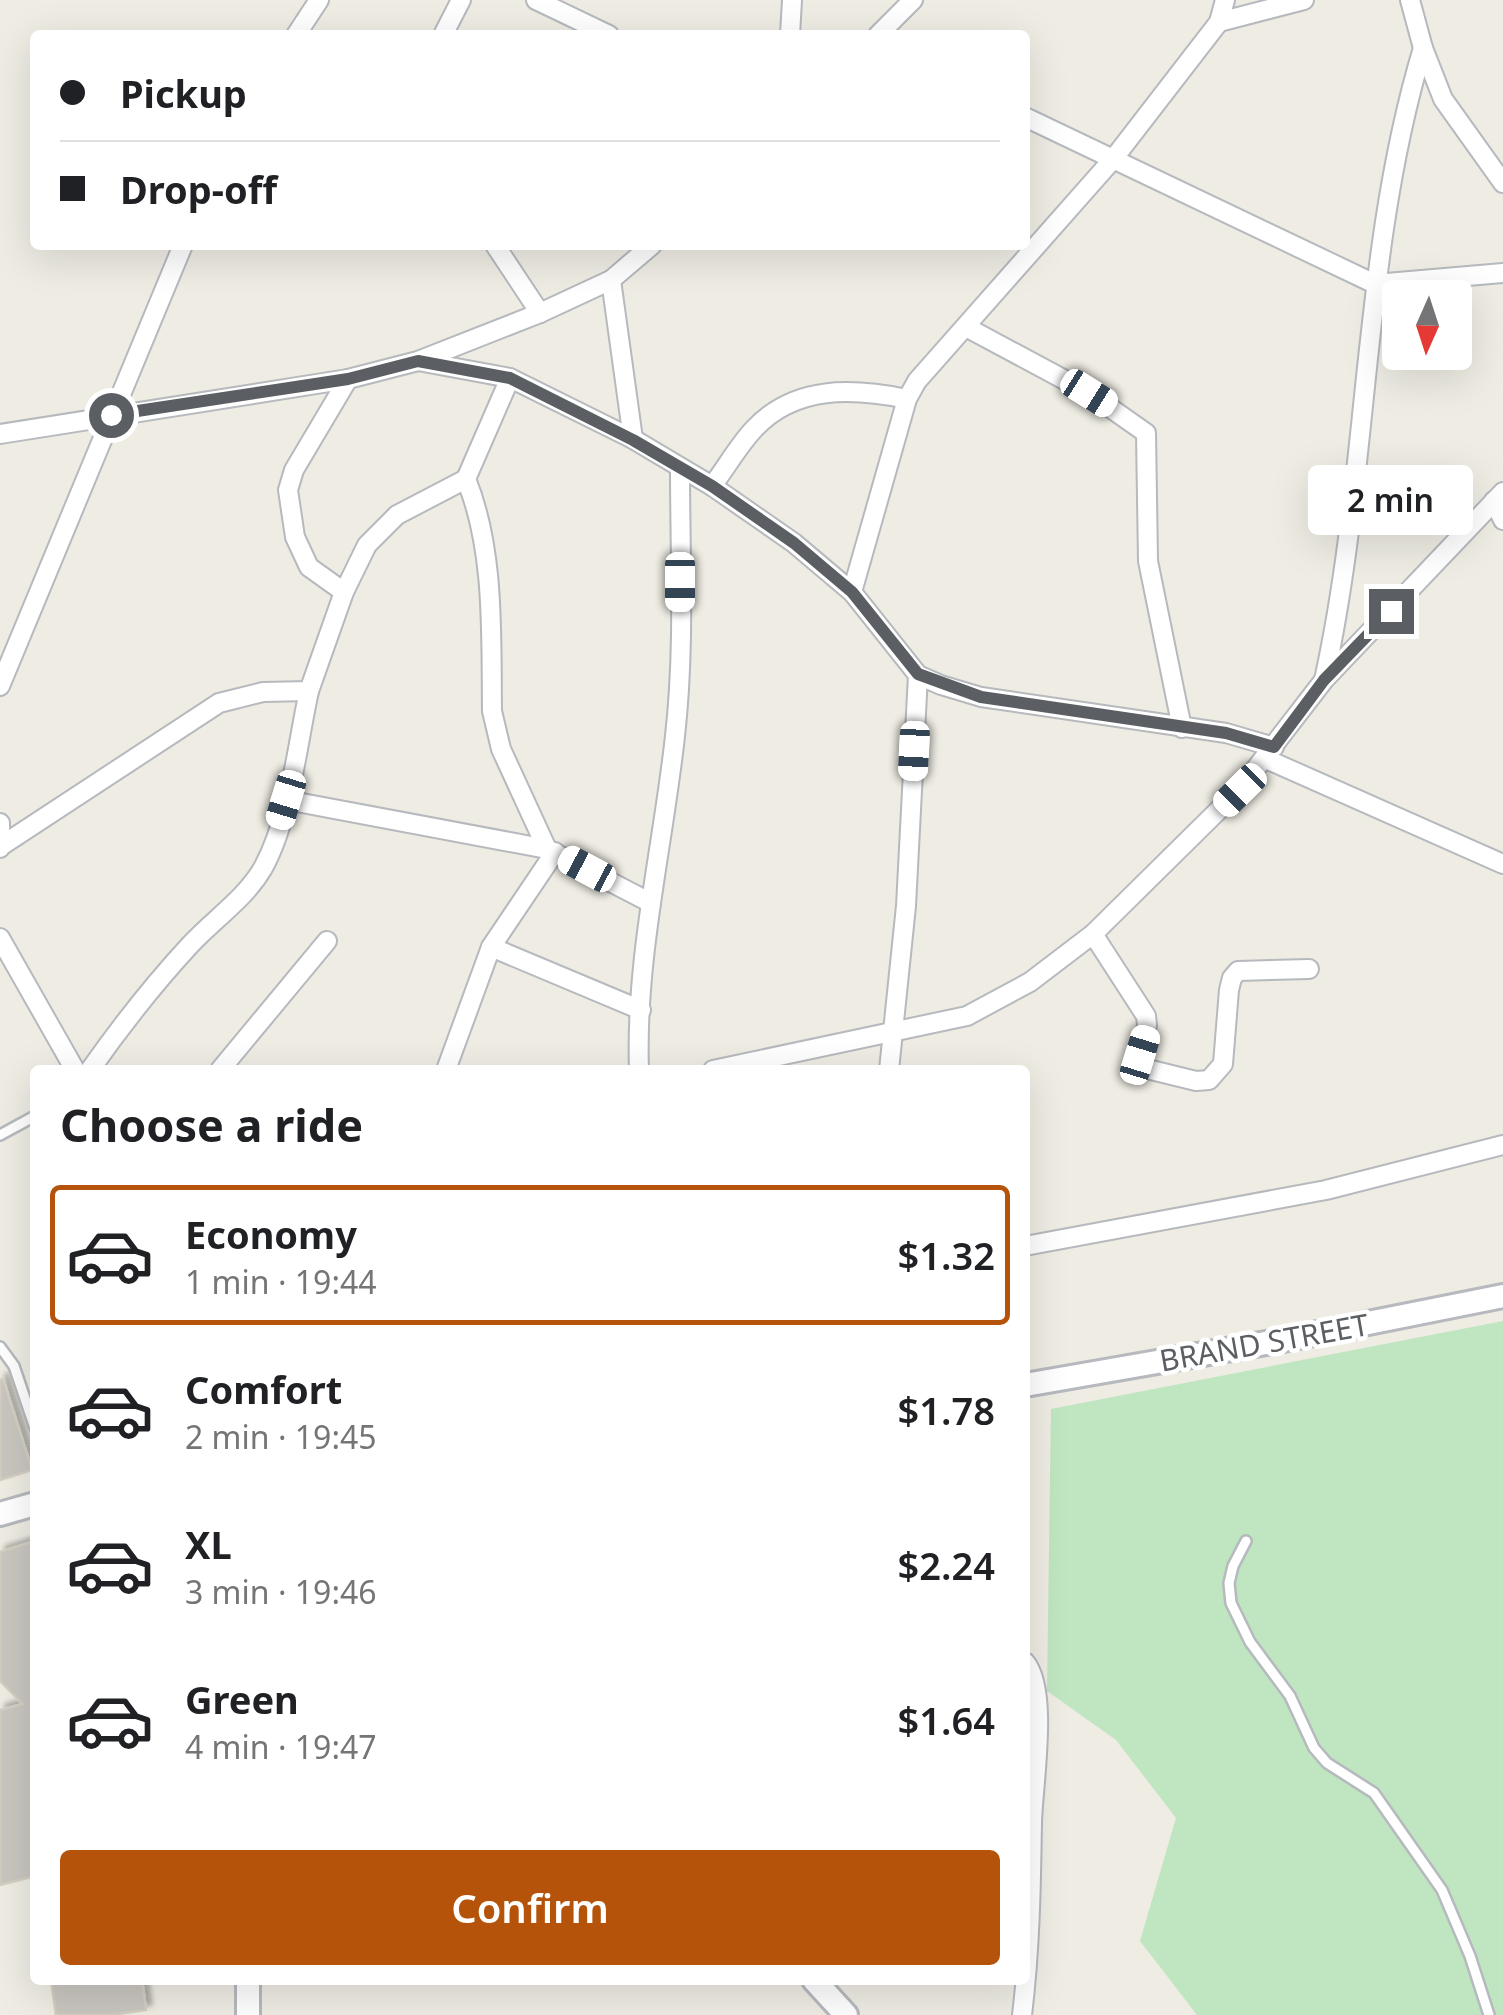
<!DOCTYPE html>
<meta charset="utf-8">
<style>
:root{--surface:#fff;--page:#f2f2f2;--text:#202124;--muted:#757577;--line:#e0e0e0;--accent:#b45309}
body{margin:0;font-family:"Noto Sans",sans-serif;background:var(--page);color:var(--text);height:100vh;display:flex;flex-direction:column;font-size:38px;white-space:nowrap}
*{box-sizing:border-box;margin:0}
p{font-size:32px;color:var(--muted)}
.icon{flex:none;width:55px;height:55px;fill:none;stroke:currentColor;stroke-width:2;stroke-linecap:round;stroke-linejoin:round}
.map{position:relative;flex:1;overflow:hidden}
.panel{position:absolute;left:30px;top:1065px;width:1000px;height:920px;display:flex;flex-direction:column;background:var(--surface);border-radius:10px;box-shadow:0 10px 40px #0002}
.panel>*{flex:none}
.guide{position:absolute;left:30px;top:30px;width:1000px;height:220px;border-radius:10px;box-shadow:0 10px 40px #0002;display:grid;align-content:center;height:220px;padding:0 30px;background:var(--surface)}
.needle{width:65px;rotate:183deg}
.controls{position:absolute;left:1382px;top:280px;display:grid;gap:20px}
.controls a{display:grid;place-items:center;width:90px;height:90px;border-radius:10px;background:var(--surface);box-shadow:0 10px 40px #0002;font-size:50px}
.end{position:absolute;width:45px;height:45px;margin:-22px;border:12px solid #5b5f64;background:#fff;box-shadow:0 0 0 5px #fff}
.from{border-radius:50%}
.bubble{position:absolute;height:70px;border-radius:10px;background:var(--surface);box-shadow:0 10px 40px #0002;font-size:32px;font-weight:600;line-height:70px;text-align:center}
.car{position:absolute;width:30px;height:60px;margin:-30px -15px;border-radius:12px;box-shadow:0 0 8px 2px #0007;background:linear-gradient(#fff 24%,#345 0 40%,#fff 0 76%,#345 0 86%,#fff 0)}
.guide b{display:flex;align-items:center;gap:35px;height:95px;font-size:38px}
.guide b+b{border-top:2px solid var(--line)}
.guide i{width:25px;height:25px;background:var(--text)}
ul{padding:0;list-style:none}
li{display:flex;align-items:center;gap:30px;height:140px;margin:0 20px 15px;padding:0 10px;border:5px solid transparent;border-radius:10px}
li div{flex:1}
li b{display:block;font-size:38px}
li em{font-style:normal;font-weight:600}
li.active{border-color:var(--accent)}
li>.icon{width:90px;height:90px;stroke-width:1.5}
h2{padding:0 30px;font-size:45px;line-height:120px}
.button{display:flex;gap:20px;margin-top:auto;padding:20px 30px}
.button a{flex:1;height:115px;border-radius:10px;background:var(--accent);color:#fff;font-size:40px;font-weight:600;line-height:115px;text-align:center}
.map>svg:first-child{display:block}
.green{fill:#bfe6c0}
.building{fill:#c9c6c0;stroke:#d3cec1;stroke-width:2.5;filter:url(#shadow)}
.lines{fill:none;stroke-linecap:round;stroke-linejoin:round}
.service-casing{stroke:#b6b9bd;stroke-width:14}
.minor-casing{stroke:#b6b9bd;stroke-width:22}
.tertiary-casing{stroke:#b6b9bd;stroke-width:28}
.service{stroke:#fff;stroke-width:9}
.minor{stroke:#fff;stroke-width:18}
.tertiary{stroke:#fff;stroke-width:22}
.route{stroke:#5b5f64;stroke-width:12}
.labels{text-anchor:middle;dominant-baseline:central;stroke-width:9;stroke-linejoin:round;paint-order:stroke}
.street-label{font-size:30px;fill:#5b5f64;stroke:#fff}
</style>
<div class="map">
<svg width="1503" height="2015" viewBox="0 0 1503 2015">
<defs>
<filter id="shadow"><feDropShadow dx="5.5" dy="-5.5" stdDeviation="2.5" flood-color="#0004"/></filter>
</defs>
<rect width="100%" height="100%" fill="#eeece3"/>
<path class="green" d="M1503 1321V2015H1197L1140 1941 1176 1818 1116 1740 1047 1691 1051 1409Z"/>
<g class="building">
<path d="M3 1379 32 1470 0 1480V1380Z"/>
<path d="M35 1541V1876L0 1885V1710L23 1704 0 1681V1552Z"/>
<path d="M51 1980H142L146 2010 112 2015H56Z"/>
</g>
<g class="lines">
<g class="service-casing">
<g id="service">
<path d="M0 1135 35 1116"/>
<path d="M0 1347 14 1366 35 1428"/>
<path d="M1246 1541 1233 1566 1229 1583 1231 1603 1250 1642 1290 1696 1314 1748 1327 1763 1374 1793 1442 1890 1470 1956 1489 2015"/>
</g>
</g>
<g class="minor-casing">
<g id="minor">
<path d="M536 0 609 35"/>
<path d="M1410 0 1423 48 1443 99 1503 183"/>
<path d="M1219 22 1304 0"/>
<path d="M296 35 319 0"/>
<path d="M443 35 461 0"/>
<path d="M790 35 792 0"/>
<path d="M878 35 913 0"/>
<path d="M1025 117 1375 284 1503 273"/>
<path d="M495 245 540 313"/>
<path d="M611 280 633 439"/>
<path d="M966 327 1089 393 1146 433 1148 561 1182 728"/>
<path d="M418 361 510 378 633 439 712 486 794 543 852 592 918 675 941 685 981 697 1226 733 1274 747"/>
<path d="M0 434 348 379 418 361 540 313 611 280 652 245"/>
<path d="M466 479C495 550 491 634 492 711L501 749 547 849"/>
<path d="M712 486C726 468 738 446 754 429 795 385 853 388 907 399"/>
<path d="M1494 501 1503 520"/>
<path d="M344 592 309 567 295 537 288 490 294 470 348 379"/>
<path d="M852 592 907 399 917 381 1114 158 1219 22 1225 0"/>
<path d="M1324 680C1370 471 1361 253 1423 48"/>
<path d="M0 686 183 245"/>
<path d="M1266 759 1503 864"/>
<path d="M286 800 547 849 651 903"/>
<path d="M0 823V848"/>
<path d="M1 846 219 703 263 692 309 691 344 592 367 545 397 515 466 479 510 378"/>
<path d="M1093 934 1146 1016 1147 1025 1139 1062 1143 1068 1196 1081 1209 1080 1223 1064 1229 990 1232 978 1238 971 1309 969"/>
<path d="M0 938 75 1070"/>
<path d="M491 947 641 1010"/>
<path d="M90 1070C121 1026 153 985 190 945 214 919 245 899 263 868 290 819 297 746 309 691"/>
<path d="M220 1070 327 941"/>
<path d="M446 1070 491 947 555 852"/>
<path d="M639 1070C635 958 663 847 675 736 685 648 680 558 680 469"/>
<path d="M713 1070 967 1016 1030 982 1093 934 1240 789 1324 680 1503 492"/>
<path d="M889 1070 906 906 918 675"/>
<path d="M1025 1246 1326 1190 1503 1145"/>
<path d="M1022 2015C1030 1950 1031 1887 1032 1822 1033 1784 1049 1690 1025 1662"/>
</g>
</g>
<g class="tertiary-casing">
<g id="tertiary">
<path d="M1025 1385 1283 1340 1503 1296"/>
<path d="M0 1514 35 1504"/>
<path d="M814 1980 846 2015"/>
<path d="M248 2015V1980"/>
</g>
</g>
<use href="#service" class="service"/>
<use href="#minor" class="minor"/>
<use href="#tertiary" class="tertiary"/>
</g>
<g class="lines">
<path class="route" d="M111 415 348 379 418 361 510 378 633 440 712 486 794 543 852 592 918 674 981 697 1226 733 1274 747 1324 680 1391 611"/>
</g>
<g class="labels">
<g class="street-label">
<text transform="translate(1264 1342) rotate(-10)">BRAND STREET</text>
</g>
</g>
</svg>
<div class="controls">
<a><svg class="needle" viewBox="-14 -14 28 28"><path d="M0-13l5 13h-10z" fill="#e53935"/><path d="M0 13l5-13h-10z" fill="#757577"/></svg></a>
</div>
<i class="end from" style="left:111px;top:415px"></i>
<i class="end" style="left:1391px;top:611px"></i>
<div class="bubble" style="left:1308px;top:465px;width:165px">2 min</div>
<i class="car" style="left:1089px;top:393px;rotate:122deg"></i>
<i class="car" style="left:680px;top:582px;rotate:180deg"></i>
<i class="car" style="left:914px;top:751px;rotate:183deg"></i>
<i class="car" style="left:1240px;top:790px;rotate:225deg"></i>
<i class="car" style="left:286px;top:800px;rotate:197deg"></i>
<i class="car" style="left:587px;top:869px;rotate:298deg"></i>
<i class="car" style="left:1140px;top:1055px;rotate:17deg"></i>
<div class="guide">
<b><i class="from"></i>Pickup</b>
<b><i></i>Drop-off</b>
</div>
<section class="panel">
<h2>Choose a ride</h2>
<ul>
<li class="active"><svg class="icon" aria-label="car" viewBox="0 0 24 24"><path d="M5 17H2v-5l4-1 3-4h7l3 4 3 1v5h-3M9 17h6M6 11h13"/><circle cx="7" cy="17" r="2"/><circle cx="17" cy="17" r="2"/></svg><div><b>Economy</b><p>1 min · 19:44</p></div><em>$1.32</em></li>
<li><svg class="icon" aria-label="car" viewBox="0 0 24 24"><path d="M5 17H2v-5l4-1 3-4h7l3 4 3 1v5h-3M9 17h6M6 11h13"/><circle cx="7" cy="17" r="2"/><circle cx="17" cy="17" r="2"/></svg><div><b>Comfort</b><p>2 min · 19:45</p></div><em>$1.78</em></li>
<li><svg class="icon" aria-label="car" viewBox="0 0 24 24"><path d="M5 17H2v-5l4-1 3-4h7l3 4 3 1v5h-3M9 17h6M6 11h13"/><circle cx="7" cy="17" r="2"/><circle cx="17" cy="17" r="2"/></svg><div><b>XL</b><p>3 min · 19:46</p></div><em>$2.24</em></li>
<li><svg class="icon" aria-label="car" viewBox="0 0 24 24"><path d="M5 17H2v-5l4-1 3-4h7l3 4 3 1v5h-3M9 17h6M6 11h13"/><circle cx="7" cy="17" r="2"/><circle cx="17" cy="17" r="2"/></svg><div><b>Green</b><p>4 min · 19:47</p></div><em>$1.64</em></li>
</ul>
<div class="button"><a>Confirm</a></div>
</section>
</div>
